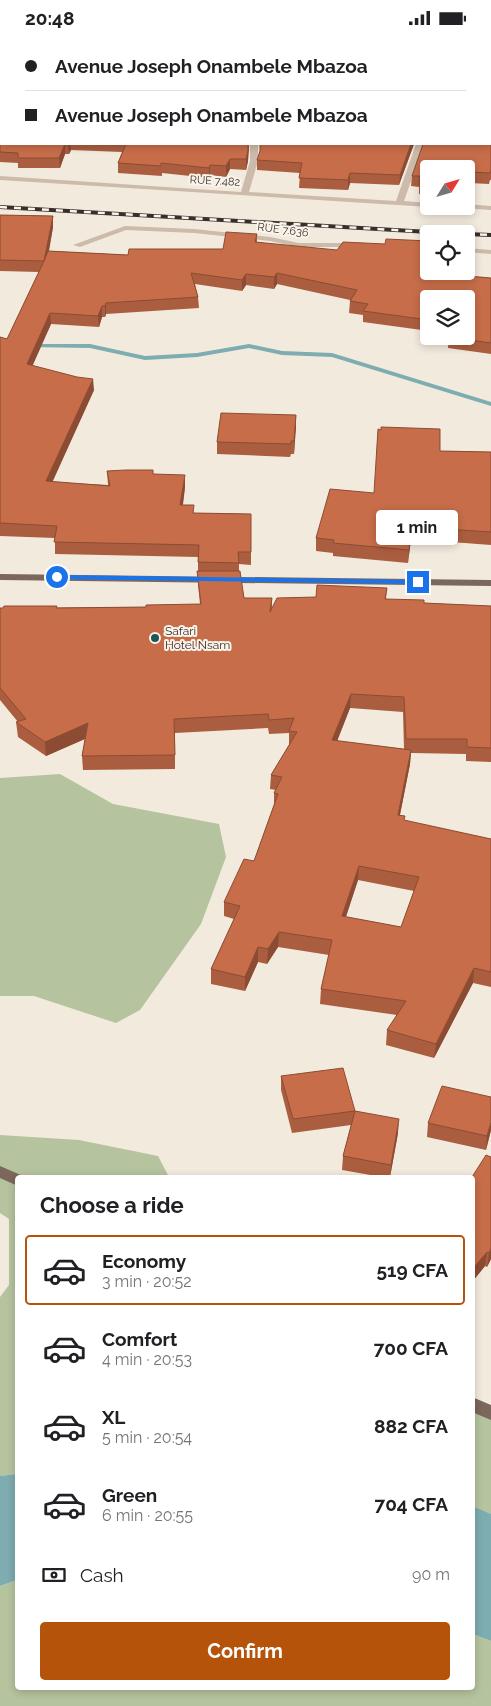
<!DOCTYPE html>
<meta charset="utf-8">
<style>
:root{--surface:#fff;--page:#f6f6f6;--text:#202124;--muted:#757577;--line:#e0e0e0;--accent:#b45309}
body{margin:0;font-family:Raleway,sans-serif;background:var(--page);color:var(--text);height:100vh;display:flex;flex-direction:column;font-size:19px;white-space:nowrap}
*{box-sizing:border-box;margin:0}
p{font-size:16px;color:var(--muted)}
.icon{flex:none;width:28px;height:28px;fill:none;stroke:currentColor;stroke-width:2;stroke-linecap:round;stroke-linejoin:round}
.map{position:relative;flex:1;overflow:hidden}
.side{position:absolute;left:15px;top:1140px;width:460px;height:515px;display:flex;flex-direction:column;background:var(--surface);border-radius:5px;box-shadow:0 2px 8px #0003}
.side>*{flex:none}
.banner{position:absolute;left:0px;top:0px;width:491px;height:110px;box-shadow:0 2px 8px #0003;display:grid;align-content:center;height:110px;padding:0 25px;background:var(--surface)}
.needle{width:32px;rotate:53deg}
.fabs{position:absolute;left:420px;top:125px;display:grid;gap:10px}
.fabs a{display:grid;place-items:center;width:55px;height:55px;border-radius:5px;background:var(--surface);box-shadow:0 2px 8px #0003;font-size:25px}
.end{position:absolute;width:22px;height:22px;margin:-11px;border:6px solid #1a73e8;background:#fff;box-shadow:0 0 0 2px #fff}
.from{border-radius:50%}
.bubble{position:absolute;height:35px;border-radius:5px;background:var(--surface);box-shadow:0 2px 8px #0003;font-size:16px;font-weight:700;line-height:35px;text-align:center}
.banner b{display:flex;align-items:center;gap:18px;height:48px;font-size:19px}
.banner b+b{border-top:1px solid var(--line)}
.banner i{width:12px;height:12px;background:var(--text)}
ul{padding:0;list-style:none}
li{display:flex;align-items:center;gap:15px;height:70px;margin:0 10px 8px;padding:0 15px;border:2px solid transparent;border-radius:5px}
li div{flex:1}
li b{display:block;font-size:19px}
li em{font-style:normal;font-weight:700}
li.on{border-color:var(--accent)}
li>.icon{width:45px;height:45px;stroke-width:1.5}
h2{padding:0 25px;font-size:22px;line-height:60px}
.pay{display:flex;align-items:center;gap:12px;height:55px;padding:0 25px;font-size:19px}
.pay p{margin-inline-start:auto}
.button{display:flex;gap:10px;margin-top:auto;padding:10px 25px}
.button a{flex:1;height:58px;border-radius:5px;background:var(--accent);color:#fff;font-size:20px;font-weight:700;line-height:58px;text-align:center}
.status{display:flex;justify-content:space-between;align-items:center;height:35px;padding:0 25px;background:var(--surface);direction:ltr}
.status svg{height:14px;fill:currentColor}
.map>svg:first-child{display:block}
.green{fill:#b5c39e}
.water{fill:#7dacb1}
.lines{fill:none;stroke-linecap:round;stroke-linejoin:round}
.stream{fill:#7dacb1;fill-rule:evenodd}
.minor{fill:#cba;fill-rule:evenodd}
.major{fill:#7b675b;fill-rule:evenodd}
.rail-casing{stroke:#392f2a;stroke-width:4}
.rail{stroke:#faf4eb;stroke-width:2.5;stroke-dasharray:7;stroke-linecap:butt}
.wall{fill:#ab5e3f;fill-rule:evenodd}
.shaded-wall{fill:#8b4c33}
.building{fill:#c76d49;stroke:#8b4c33;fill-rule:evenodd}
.route{fill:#1a73e8}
.poi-dot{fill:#1e545b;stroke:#faf4eb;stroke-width:2}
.labels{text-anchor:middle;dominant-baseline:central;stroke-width:4;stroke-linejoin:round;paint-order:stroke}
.far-street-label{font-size:11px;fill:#392f2a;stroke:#faf4eb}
.poi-label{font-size:12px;fill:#392f2a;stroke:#faf4eb;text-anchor:start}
</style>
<div class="status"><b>20:48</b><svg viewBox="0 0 49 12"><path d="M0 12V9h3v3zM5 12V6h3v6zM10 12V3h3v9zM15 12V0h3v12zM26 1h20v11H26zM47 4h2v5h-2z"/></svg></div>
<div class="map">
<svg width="491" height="1671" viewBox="0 0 491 1671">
<rect width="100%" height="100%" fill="#f3eade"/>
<g class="green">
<path d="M60 739 113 769 219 789 226 822 201 889 140 975 116 988 34 961H0V743Z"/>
<path d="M0 1100 79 1105 158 1121 169 1142H18L17 1439 0 1441V1262L9 1250V1184L0 1178Z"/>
<path d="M472 1369 491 1378V1479L473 1471Z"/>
<path d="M17 1545 18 1652H472L473 1599 491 1606V1671H0V1551Z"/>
</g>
<g class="water">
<path d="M17 1439V1545L0 1551V1441Z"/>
<path d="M473 1471 491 1479V1606L473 1599Z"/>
</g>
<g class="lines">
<path class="stream" d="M30 309H90L145 321 197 318 249 309 282 316 332 318 491 367V371L332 322 282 320 249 313 197 322 145 325 90 313 28 312V310Z"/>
<g class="minor">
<path d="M250 109H258V126L249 157 396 166 416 109H424L404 166 429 168V171H432L429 172 0 145V141L241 157 250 126Z"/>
<path d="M466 169 491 171V175L462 173 458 171H466Z"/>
<path d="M125 191 194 194 270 202 299 208H356L360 210 356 212H299L270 206 194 198 126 195 80 212 73 210Z"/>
<path d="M466 213 491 215V219L466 217Z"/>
</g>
<g class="major">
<path d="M0 539 491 545V551L0 545Z"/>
<path d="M0 1131 23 1141 24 1142H18V1151L0 1143Z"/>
<path d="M472 1362 491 1370V1385L472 1377Z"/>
</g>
<g class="rail-casing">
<g id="rail">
<path d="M0 172 463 199"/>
<path d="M466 199 491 200"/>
</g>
</g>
<use href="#rail" class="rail"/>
</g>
<g class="wall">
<path d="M0 0H491V145H490L489 149 470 148 468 160H466V134H429V159H419V152L411 151 412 141 490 1 1 109H249L248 126 246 135 230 134 226 142 210 140 209 143 162 138V141L118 138V128L122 117 71 115 69 119H65L60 133H18V128L0 127Z"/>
<path d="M414 109 399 150 350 148 348 155 299 153 300 138 257 135V125Z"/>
<path d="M0 180 53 181V192L49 216 128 220 223 214 257 199V207L449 236V240L491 243V319L448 313 449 301 466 264H429V296L363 287V280L349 278 350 266V265L277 249 274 254 246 250 242 256 195 249 198 262 199 273 106 279 105 282H102L99 292 51 289 32 331 94 355 52 447 108 450 107 436 153 439 185 452 183 470 194 478 251 479V530L239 529V536L244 563H272V574L316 562 387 553 386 564 424 568 491 571V727L466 726V719L411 718 410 729 400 780 405 786 491 804V952L473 948 434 1023 386 1010 387 995 397 980 320 969 321 954 329 920 278 912 267 929 258 927 245 956 211 949V934L234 884 224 881V867L254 826 274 770V758L276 755 270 754 271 740 289 710V698L269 699 268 693 175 698V734L83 735 82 721 85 704 46 721 18 702 16 687H18L0 665V573L146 572 200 569 198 549V522L55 519V503L0 501V302L7 304 39 237 0 236ZM350 673 403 677 404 714 337 706ZM358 845 414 856 401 892 346 882Z"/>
<path d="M296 380 294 419H291L290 422 217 419V407Z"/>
<path d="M440 416 491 417V510L411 504 408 528 333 521V518L316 516V503L374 458Z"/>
<path d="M281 1041 355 1076 398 1098 390 1142H382L342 1135 343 1121 351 1090 292 1098 281 1055Z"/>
<path d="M428 1088 491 1095 486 1115 427 1102Z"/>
<path d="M472 1142 491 1224 487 1232 485 1231 472 1247Z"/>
</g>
<g class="shaded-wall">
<path d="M65 109V119L60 133 59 123Z"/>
<path d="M68 109H70L71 115 69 119Z"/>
<path d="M249 109 248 126 246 135V124Z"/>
<path d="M411 109H414L399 150 400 140Z"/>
<path d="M230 124V134L226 142V131Z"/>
<path d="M210 130V140L209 143V133Z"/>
<path d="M350 138V148L348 155V145Z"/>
<path d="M53 181V192L45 237 44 226Z"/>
<path d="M446 236H449V239L444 251 445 239Z"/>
<path d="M277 238V249L274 254V242Z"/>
<path d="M246 239V250L242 256V245Z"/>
<path d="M106 268V279L105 282V271Z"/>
<path d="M102 271V282L99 292 98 281Z"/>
<path d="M50 278 51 289 28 341 27 329Z"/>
<path d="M93 344 94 355 47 459 46 446Z"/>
<path d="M296 380V393L294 419V406Z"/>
<path d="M185 440V452L181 482 180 470Z"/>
<path d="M412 492 411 504 408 528 409 515Z"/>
<path d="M351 659 350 673 332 719V705Z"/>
<path d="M88 688 89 702 46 721 45 707Z"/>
<path d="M411 715 410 729 397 794 398 780Z"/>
<path d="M359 831 358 845 341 896 342 881Z"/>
<path d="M279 897 278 912 267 929 268 914Z"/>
<path d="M258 912V927L245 956V942Z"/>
<path d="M474 933 473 948 434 1023 436 1009Z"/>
<path d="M399 1084 398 1098 390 1142 391 1130Z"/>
<path d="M491 1087V1095L486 1115 487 1101Z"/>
<path d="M491 1213V1224L487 1232 489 1218Z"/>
<path d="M487 1217 485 1231 472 1247V1235Z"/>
</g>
<g class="building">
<path d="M0 0H491V135L490 138 470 137 469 150H466V134H429V149H419L420 141H412L423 109H490V1H1V109H68H65L59 123H18V118L0 117Z"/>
<path d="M126 109H248V116L246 124H230L226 131 210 130 209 133 161 128V131L118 128Z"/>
<path d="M260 109H411L400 140 350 138 348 145 299 143 302 128 257 125 260 116Z"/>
<path d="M0 180 53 181 44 226 48 216 128 220 129 214H223L226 197 257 199 255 207 337 215 343 207 385 209 386 204 429 206V236H446L445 239 491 243V308L449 302 466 301V264H429V285L363 276 368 269 350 266 357 255 277 238 274 242 246 239 242 245 191 238 198 262 106 268 105 271H102L98 281 50 278 27 329 77 342 93 344 46 446 110 451 107 436 126 435H153V439L185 440 180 470H194L193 478 251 479V517H238L239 528 198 527 199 510 54 507 57 491 0 488V302L7 304 44 226 0 225Z"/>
<path d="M221 378 296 380 294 406H291V409L217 407Z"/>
<path d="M381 392 440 394V416L491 417V497L412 492 409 515 333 508 334 505 316 503 330 454 374 458 378 394 381 395Z"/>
<path d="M197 536H240L244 563H272L270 577 277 563 316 562 317 550 387 553 385 564 424 565V568L491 571V713L467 712V704H406L404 662 351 659 332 705 411 715 398 780 405 781 404 785 491 804V937L474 933 436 1009 387 995 406 966 321 954 332 905 279 897 268 914 258 912 245 942 211 934 240 871 224 867 244 824 254 826 278 759 274 758 282 742 271 740 297 697 289 696 294 683 269 685 268 679 174 684 175 720 82 721 88 688 45 707 16 687 26 684 0 653V573H3L4 571H57L56 573 146 572V570L201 569ZM359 831 419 842 401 892 342 881Z"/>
<path d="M343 1033 355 1076 293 1084 281 1041Z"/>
<path d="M442 1051 491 1062V1087L487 1101 428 1088Z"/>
<path d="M355 1076 399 1084 391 1130 343 1121Z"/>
<path d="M486 1120 491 1122V1213L489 1218 487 1217 472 1235V1142Z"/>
</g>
<path class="route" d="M57 540 418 545 422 547 418 549 55 544 54 542Z"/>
<circle class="poi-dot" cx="155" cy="603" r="5"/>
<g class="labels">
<g class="far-street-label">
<text transform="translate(215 146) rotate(3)">RUE 7.482</text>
<text transform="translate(283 195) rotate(7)">RUE 7.636</text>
</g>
<g class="poi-label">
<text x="165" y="596">Safari<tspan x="165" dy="14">Hotel Nsam</tspan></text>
</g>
</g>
</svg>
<div class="fabs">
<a><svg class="needle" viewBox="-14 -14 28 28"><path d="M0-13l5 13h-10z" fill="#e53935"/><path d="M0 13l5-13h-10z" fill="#757577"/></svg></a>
<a><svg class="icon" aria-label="locate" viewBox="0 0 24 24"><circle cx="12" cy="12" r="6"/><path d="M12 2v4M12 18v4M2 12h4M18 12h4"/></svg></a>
<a><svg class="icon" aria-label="layers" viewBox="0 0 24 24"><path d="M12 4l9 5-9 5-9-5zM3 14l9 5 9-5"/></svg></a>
</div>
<i class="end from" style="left:57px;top:542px"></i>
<i class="end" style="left:418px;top:547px"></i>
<div class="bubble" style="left:376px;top:475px;width:82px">1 min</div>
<div class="banner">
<b><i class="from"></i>Avenue Joseph Onambele Mbazoa</b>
<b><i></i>Avenue Joseph Onambele Mbazoa</b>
</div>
<section class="side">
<h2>Choose a ride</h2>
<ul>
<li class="on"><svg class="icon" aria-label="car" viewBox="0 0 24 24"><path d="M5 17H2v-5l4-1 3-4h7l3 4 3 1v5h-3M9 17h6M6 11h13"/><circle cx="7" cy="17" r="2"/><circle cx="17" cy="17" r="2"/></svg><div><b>Economy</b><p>3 min · 20:52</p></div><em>519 CFA</em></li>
<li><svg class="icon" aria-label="car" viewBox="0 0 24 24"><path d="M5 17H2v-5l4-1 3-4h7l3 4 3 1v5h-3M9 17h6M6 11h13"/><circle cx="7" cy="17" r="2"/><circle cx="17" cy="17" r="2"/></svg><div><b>Comfort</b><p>4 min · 20:53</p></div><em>700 CFA</em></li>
<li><svg class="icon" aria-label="car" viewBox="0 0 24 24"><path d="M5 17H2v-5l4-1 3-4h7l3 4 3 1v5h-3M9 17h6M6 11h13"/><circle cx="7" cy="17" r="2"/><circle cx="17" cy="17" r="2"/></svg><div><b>XL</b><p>5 min · 20:54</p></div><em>882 CFA</em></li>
<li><svg class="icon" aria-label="car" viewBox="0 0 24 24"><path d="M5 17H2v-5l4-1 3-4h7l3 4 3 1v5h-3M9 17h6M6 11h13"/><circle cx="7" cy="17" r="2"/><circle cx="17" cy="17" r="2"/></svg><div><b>Green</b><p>6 min · 20:55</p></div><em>704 CFA</em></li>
</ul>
<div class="pay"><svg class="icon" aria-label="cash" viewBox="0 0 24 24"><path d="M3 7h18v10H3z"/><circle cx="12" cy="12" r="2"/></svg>Cash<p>90 m</p></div>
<div class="button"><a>Confirm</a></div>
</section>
</div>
